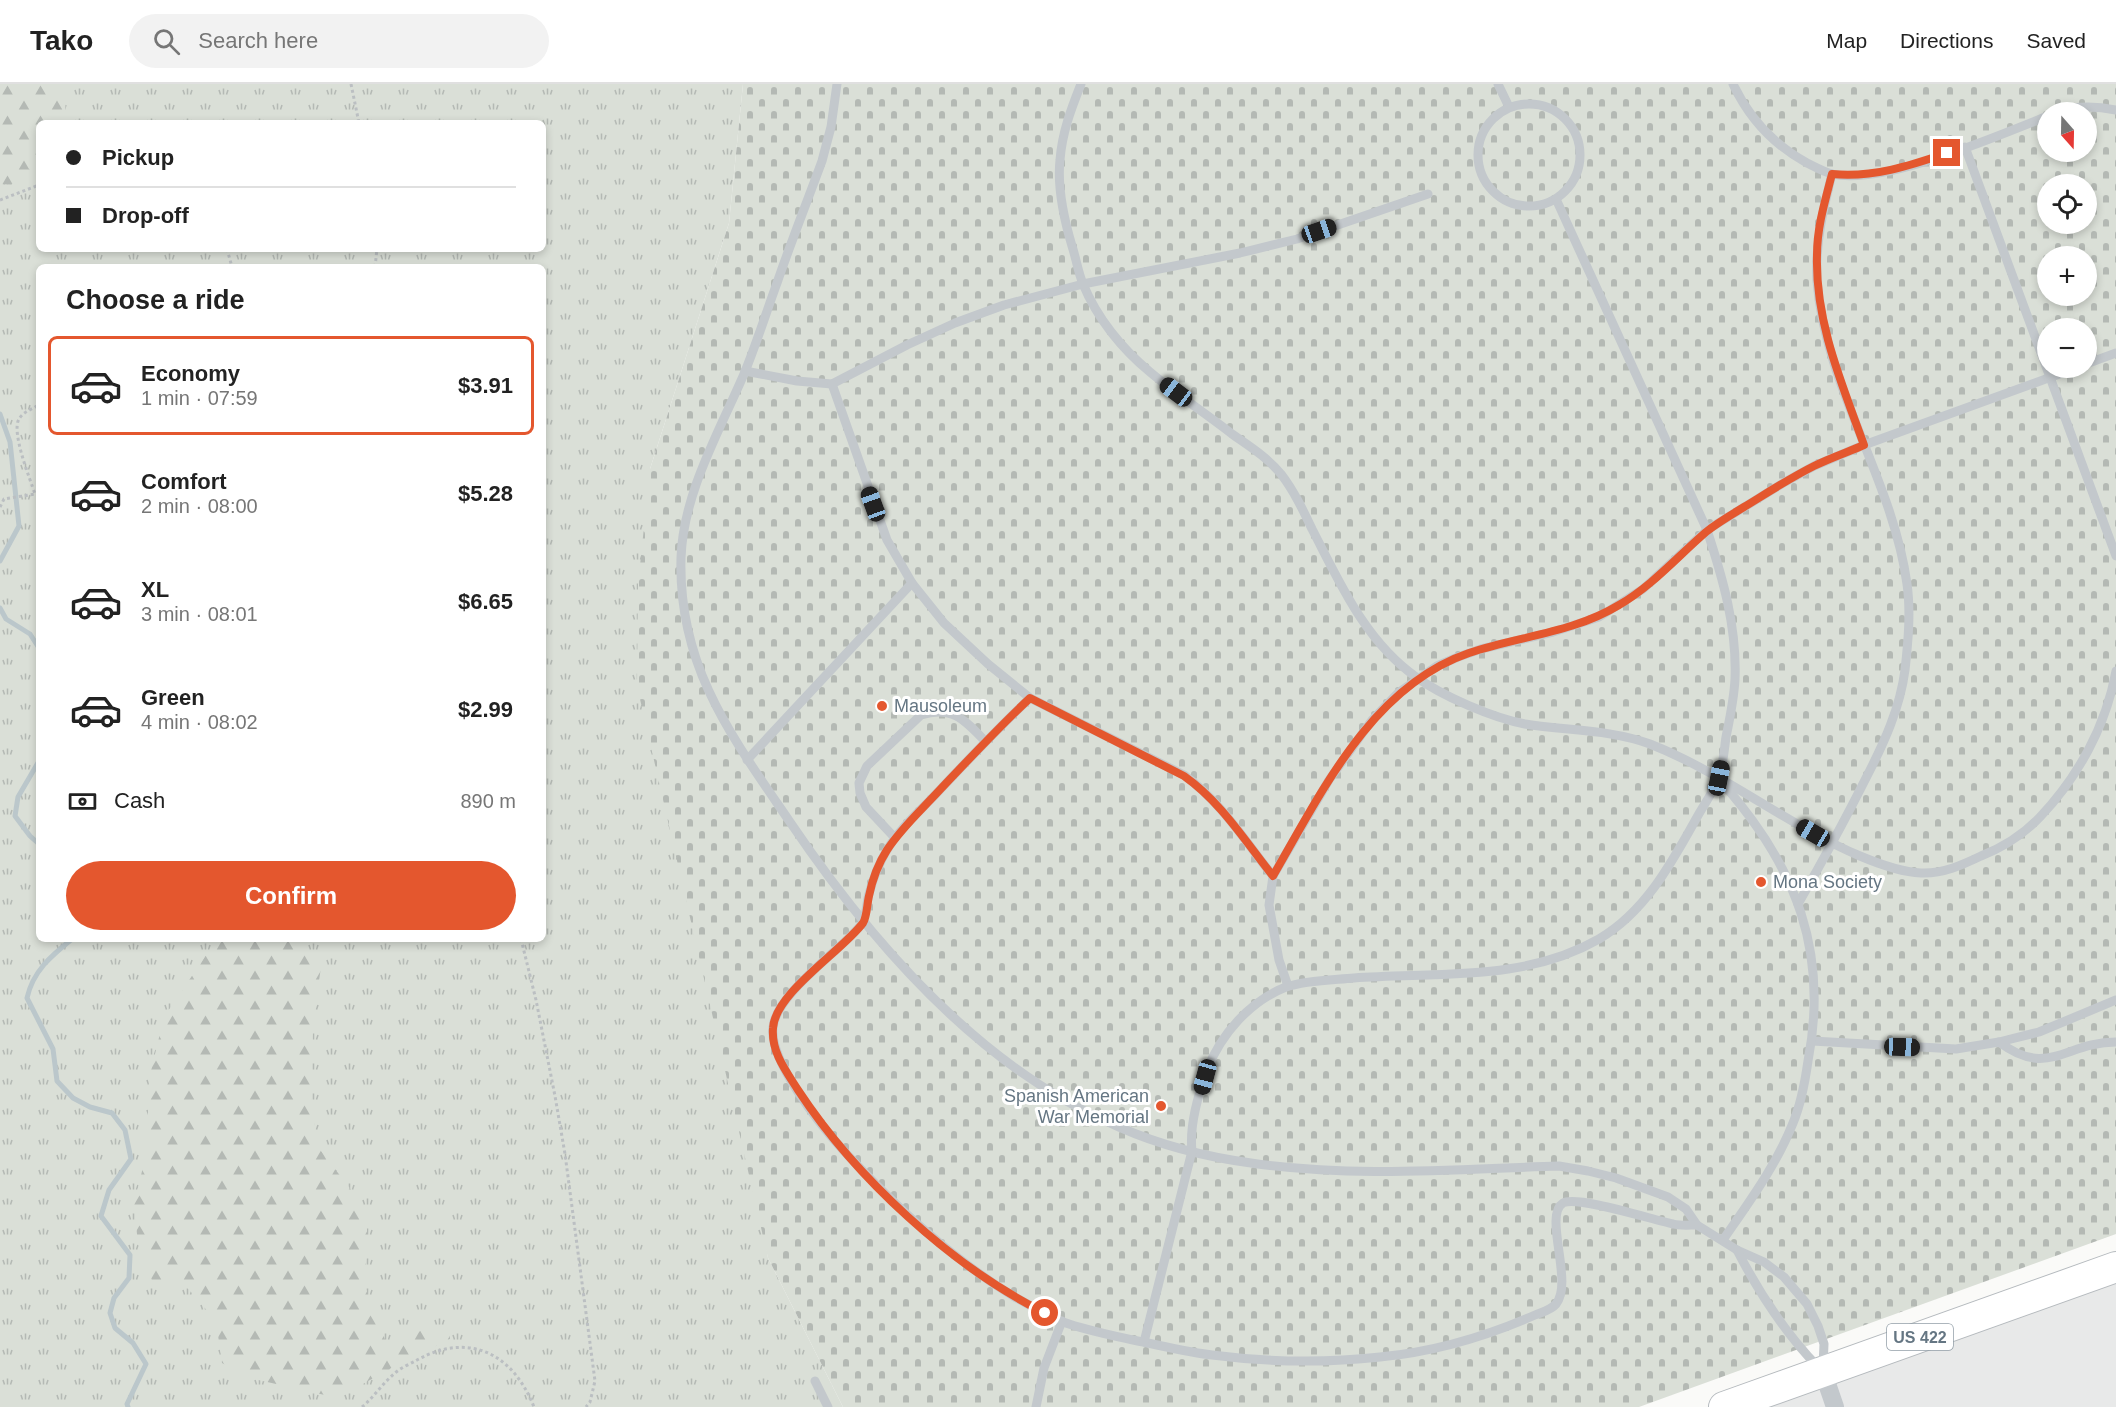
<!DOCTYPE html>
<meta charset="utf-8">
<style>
:root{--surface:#fff;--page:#f2f2f2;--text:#222;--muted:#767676;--line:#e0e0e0;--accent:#e4572e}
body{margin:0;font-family:Helvetica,sans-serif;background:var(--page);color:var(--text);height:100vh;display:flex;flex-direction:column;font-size:22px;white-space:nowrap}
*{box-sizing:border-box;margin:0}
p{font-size:20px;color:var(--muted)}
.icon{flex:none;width:33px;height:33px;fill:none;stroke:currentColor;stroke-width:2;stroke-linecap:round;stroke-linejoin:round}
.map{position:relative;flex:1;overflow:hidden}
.sheet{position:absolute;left:36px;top:180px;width:510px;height:678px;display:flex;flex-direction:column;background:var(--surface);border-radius:9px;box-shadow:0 3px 9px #0003}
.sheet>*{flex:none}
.hud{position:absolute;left:36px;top:36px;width:510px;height:132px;border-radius:9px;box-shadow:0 3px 9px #0003;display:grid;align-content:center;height:132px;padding:0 30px;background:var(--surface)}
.needle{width:39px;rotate:160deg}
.controls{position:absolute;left:2037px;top:18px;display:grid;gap:12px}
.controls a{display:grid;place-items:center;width:60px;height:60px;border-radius:50%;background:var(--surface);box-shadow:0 3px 9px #0003;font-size:30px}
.end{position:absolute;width:27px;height:27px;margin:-14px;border:8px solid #e4572e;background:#fff;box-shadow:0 0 0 3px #fff}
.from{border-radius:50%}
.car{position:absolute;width:18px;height:36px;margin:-18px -9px;border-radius:8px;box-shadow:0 0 4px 2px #0007;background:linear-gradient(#222 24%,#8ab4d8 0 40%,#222 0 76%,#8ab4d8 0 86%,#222 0)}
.hud b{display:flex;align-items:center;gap:21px;height:57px;font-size:22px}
.hud b+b{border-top:2px solid var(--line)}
.hud i{width:15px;height:15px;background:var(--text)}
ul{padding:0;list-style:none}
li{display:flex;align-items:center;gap:18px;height:99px;margin:0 12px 9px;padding:0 18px;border:3px solid transparent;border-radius:9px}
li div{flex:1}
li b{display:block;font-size:22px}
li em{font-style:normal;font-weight:600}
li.current{border-color:var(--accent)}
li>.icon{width:54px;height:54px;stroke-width:1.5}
h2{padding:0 30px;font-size:27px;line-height:72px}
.pay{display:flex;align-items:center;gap:15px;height:66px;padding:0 30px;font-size:22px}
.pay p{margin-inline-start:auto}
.cta{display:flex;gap:12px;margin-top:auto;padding:12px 30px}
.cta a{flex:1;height:69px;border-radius:36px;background:var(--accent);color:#fff;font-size:24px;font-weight:600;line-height:69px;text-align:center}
header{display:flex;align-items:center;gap:36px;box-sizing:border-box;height:84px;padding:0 30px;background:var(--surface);border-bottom:2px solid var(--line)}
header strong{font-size:28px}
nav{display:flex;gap:33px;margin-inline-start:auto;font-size:21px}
.search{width:420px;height:54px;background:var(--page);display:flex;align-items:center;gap:15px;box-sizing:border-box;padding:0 21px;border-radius:33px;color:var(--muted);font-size:22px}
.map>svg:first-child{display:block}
.built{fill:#e8e9e9}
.grass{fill:url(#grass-tufts);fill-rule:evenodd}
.forest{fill:url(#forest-firs)}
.cemetery{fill:url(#cemetery-stones);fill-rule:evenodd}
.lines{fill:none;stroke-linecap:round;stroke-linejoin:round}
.stream{stroke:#bbc7cb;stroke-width:5}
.primary-casing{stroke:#b5babe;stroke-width:32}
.path{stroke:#bbbfc2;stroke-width:3;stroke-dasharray:3 3;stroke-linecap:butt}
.service{stroke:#c3c8cc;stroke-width:9}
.minor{stroke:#c3c8cc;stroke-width:18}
.primary{stroke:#fff;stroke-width:30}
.route{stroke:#e4572e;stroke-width:8}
.poi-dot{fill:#e4572e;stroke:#fff;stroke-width:2}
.labels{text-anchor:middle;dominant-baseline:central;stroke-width:6;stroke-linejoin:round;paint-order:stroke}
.shield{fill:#fff;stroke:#939fa8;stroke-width:1.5}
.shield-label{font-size:16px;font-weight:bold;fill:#657683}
.poi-label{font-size:18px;fill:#657683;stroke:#fff;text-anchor:start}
</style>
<header>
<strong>Tako</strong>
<div class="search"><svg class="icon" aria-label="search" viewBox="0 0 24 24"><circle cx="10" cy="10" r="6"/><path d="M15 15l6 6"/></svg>Search here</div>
<nav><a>Map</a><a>Directions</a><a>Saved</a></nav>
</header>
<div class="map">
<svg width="2116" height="1323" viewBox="0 0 2116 1323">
<defs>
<pattern id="grass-tufts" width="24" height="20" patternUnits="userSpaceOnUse" patternTransform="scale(1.5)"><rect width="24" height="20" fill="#dadfd7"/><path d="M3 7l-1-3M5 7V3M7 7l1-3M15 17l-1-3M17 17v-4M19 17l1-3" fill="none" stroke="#b4b9b4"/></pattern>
<pattern id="forest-firs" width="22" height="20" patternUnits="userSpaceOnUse" patternTransform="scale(1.5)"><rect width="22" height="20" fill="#dadfd7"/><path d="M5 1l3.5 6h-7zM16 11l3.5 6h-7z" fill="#b4b9b4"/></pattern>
<pattern id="cemetery-stones" width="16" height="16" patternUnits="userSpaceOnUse" patternTransform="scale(1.5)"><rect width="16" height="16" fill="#dadfd7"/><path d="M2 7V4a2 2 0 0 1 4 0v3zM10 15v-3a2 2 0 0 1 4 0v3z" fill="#b4b9b4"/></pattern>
</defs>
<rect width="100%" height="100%" fill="#fafaf8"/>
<path class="built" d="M2116 1183V1323H1724Z"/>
<path class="grass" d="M0 0H743L729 139 650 385 768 1174 843 1323H0ZM39 39H543V165H39ZM39 183H543V855H39Z"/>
<g class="forest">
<path d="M0 0H66L65 35 63 39H39V77L11 101 0 100Z"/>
<path d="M217 855H302L321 883 313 938 311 1015 318 1063 365 1124 368 1157 364 1200 387 1261 432 1242 449 1244 450 1255 393 1283 338 1314 254 1295 222 1279 216 1237 184 1200 153 1199 138 1160 134 1120 144 1079 148 1028 149 995 164 933Z"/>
</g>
<path class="cemetery" d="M743 0H2116V1150L1639 1323H843L768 1174 637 602 638 501 650 385 729 139ZM2048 28H2086V68H2048ZM2048 100H2086V140H2048ZM2048 172H2086V212H2048ZM2048 244H2086V284H2048Z"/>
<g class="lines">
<g class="stream">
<path d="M0 330 10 358 19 442 0 477"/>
<path d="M0 524 6 535 30 550 39 564"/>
<path d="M39 677 18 713 15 732 30 752 39 760"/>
<path d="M72 855C51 872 33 887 27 914L53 965 57 997 73 1014 90 1023 112 1029 125 1046 131 1075 109 1106 101 1132 130 1171 129 1194 114 1214 110 1229 115 1244 133 1259 146 1280 127 1320 128 1323"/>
</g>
<g class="primary-casing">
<path id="primary" d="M1724 1323 2116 1183"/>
</g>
<g class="path">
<path d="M351 0 359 39"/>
<path d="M0 116 39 101"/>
<path d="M227 165 232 183"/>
<path d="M375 183 377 165"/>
<path d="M0 423 4 415 35 410C30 395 11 348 19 335 23 328 32 325 39 321"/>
<path d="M521 855 536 916 555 1012 565 1070 595 1297 590 1318 586 1323"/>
<path d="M362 1323C374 1313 382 1300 394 1290 400 1284 410 1280 417 1276 470 1247 513 1270 534 1323"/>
</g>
<g class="service">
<path d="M837 0 831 43 822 77C807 118 791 158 777 199 766 229 756 261 744 290 719 348 683 410 681 474 678 583 732 653 790 738 871 858 982 986 1119 1043 1160 1061 1207 1073 1251 1079 1353 1094 1458 1085 1559 1082L1588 1087 1616 1094 1668 1113 1686 1125 1697 1141 1737 1166 1764 1178 1784 1193 1807 1220 1818 1242 1824 1260 1823 1283"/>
<path d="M1081 0C1071 25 1062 49 1060 76 1057 104 1064 135 1072 162 1076 174 1078 188 1083 200 1097 234 1122 265 1150 288 1176 310 1205 329 1232 350 1249 362 1267 373 1281 390 1294 407 1303 426 1312 445 1340 499 1365 557 1416 593 1442 612 1493 634 1525 640 1567 647 1609 645 1650 660 1724 689 1787 741 1860 772 1879 780 1900 788 1921 789 1943 790 1962 781 1981 772 2004 763 2023 751 2040 733 2078 693 2106 642 2116 587"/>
<path d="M1498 0 1509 23"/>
<path d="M1733 0C1749 34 1774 61 1807 79 1815 83 1824 88 1832 90 1884 102 1996 52 2048 32"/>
<circle cx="1529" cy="71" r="51"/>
<path d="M2057 28C2077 21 2096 22 2116 26"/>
<path d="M1965 63 2116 472"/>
<path d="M2086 280 2116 269"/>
<path d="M745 287 797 297 832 300 907 261 955 239 1004 221 1083 200 1240 169 1297 155 1428 110"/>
<path d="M832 300 887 456 912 499 944 539 988 580 1030 614 1184 691C1221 718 1245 757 1273 792"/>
<path d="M1030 614C997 645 966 678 935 711 918 729 899 745 887 766 879 779 873 795 869 810 866 820 867 833 861 841 840 867 777 909 773 943 769 977 820 1041 843 1066 894 1121 948 1172 1013 1212 1029 1221 1046 1231 1063 1238 1085 1246 1110 1251 1133 1256 1159 1261 1185 1268 1212 1271 1266 1278 1326 1279 1380 1273 1433 1268 1487 1252 1535 1231 1542 1228 1551 1226 1556 1220 1574 1199 1543 1131 1563 1119 1577 1111 1653 1136 1673 1140 1681 1142 1689 1141 1697 1141"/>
<path d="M747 676 912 499"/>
<path d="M895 754 866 723 860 709 859 699 867 682 921 631C952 621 965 636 985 657"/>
<path d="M1798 820C1822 778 1845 736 1867 692 1884 659 1900 624 1905 586 1908 559 1911 528 1907 500 1893 396 1825 303 1817 197 1815 160 1823 126 1832 90"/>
<path d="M1288 902 1279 876 1269 821 1273 792 1329 696 1372 636 1398 609 1437 582 1458 573 1481 565 1553 548 1599 533 1643 505 1707 446 1785 398 1814 382 1864 361 2076 284"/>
<path d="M1812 957 1956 965 1999 958 2039 948 2116 916"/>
<path d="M1999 958C2048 995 2066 958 2116 958"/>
<path d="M1723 1156C1749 1118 1776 1082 1793 1039 1801 1020 1805 998 1808 977 1829 868 1796 783 1724 701"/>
<path d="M1737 1166C1758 1207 1787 1251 1819 1284"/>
<path d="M1144 1258 1192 1067C1189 1041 1198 1011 1207 986 1221 950 1250 917 1286 903 1307 896 1333 896 1354 894 1437 888 1524 898 1599 855 1645 828 1671 780 1696 735 1703 722 1712 710 1718 696 1723 684 1724 667 1726 653 1730 634 1734 614 1735 595 1737 543 1723 495 1707 446L1556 115"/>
<path d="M815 1297 828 1323"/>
<path d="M1036 1323 1044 1284 1062 1237"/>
</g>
<path class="minor" d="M1823 1288 1835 1323"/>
<use href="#primary" class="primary"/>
</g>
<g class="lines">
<path class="route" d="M1045 1229C951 1182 856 1094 798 1006 786 987 771 968 773 944 775 909 842 867 863 839 867 833 867 820 869 812 872 797 878 780 887 766 900 746 918 729 935 711 966 678 997 645 1030 614L1184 692C1221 718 1245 757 1273 792 1321 709 1372 602 1469 569 1519 552 1573 549 1619 521 1652 502 1677 473 1706 448 1717 439 1731 431 1744 423 1767 409 1790 394 1814 382 1830 374 1848 368 1864 361 1842 300 1815 238 1817 171 1817 143 1825 117 1832 90 1873 94 1909 82 1947 69"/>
</g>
<g class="poi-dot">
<circle cx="882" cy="622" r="6"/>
<circle cx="1761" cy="798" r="6"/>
<circle cx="1161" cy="1022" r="6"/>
</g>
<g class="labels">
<rect class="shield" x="1887" y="1240" width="66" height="26" rx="4.5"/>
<g class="shield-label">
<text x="1920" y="1253">US 422</text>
</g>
<g class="poi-label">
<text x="894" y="622">Mausoleum</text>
<text x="1773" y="798">Mona Society</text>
<text x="1149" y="1012" text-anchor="end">Spanish American<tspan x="1149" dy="21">War Memorial</tspan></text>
</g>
</g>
</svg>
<div class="controls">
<a><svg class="needle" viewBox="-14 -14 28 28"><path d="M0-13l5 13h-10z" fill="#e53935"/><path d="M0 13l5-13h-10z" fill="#767676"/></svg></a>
<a><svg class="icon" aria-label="locate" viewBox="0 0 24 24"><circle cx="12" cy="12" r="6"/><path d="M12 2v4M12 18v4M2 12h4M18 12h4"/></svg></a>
<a>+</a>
<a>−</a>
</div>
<i class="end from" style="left:1045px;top:1229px"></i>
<i class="end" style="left:1947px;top:69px"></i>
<i class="car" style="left:1319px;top:147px;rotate:71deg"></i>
<i class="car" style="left:1176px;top:308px;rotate:307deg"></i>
<i class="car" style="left:873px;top:420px;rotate:340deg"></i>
<i class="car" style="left:1719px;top:694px;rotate:11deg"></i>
<i class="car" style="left:1813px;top:749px;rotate:300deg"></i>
<i class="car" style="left:1902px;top:963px;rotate:92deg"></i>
<i class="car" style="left:1205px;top:993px;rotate:195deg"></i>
<div class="hud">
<b><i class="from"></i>Pickup</b>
<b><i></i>Drop-off</b>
</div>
<section class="sheet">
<h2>Choose a ride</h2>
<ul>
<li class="current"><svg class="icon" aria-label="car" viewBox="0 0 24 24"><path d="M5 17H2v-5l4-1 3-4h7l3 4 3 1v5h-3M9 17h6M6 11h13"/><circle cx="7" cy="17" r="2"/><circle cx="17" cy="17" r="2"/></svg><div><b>Economy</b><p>1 min · 07:59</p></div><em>$3.91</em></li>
<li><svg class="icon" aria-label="car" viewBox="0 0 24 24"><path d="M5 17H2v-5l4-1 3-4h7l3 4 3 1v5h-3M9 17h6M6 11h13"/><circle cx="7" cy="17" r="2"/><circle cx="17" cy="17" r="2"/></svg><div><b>Comfort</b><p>2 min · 08:00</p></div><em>$5.28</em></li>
<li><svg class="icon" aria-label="car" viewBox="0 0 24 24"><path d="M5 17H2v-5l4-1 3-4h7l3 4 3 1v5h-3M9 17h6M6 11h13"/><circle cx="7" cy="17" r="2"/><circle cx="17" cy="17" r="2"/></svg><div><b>XL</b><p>3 min · 08:01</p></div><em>$6.65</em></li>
<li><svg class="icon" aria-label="car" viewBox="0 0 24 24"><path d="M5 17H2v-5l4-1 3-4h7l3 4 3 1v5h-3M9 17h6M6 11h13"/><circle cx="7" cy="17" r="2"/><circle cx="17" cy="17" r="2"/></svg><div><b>Green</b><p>4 min · 08:02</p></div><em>$2.99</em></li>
</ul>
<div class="pay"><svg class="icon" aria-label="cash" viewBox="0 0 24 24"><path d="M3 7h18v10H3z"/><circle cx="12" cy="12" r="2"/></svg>Cash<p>890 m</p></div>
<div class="cta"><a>Confirm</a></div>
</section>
</div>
